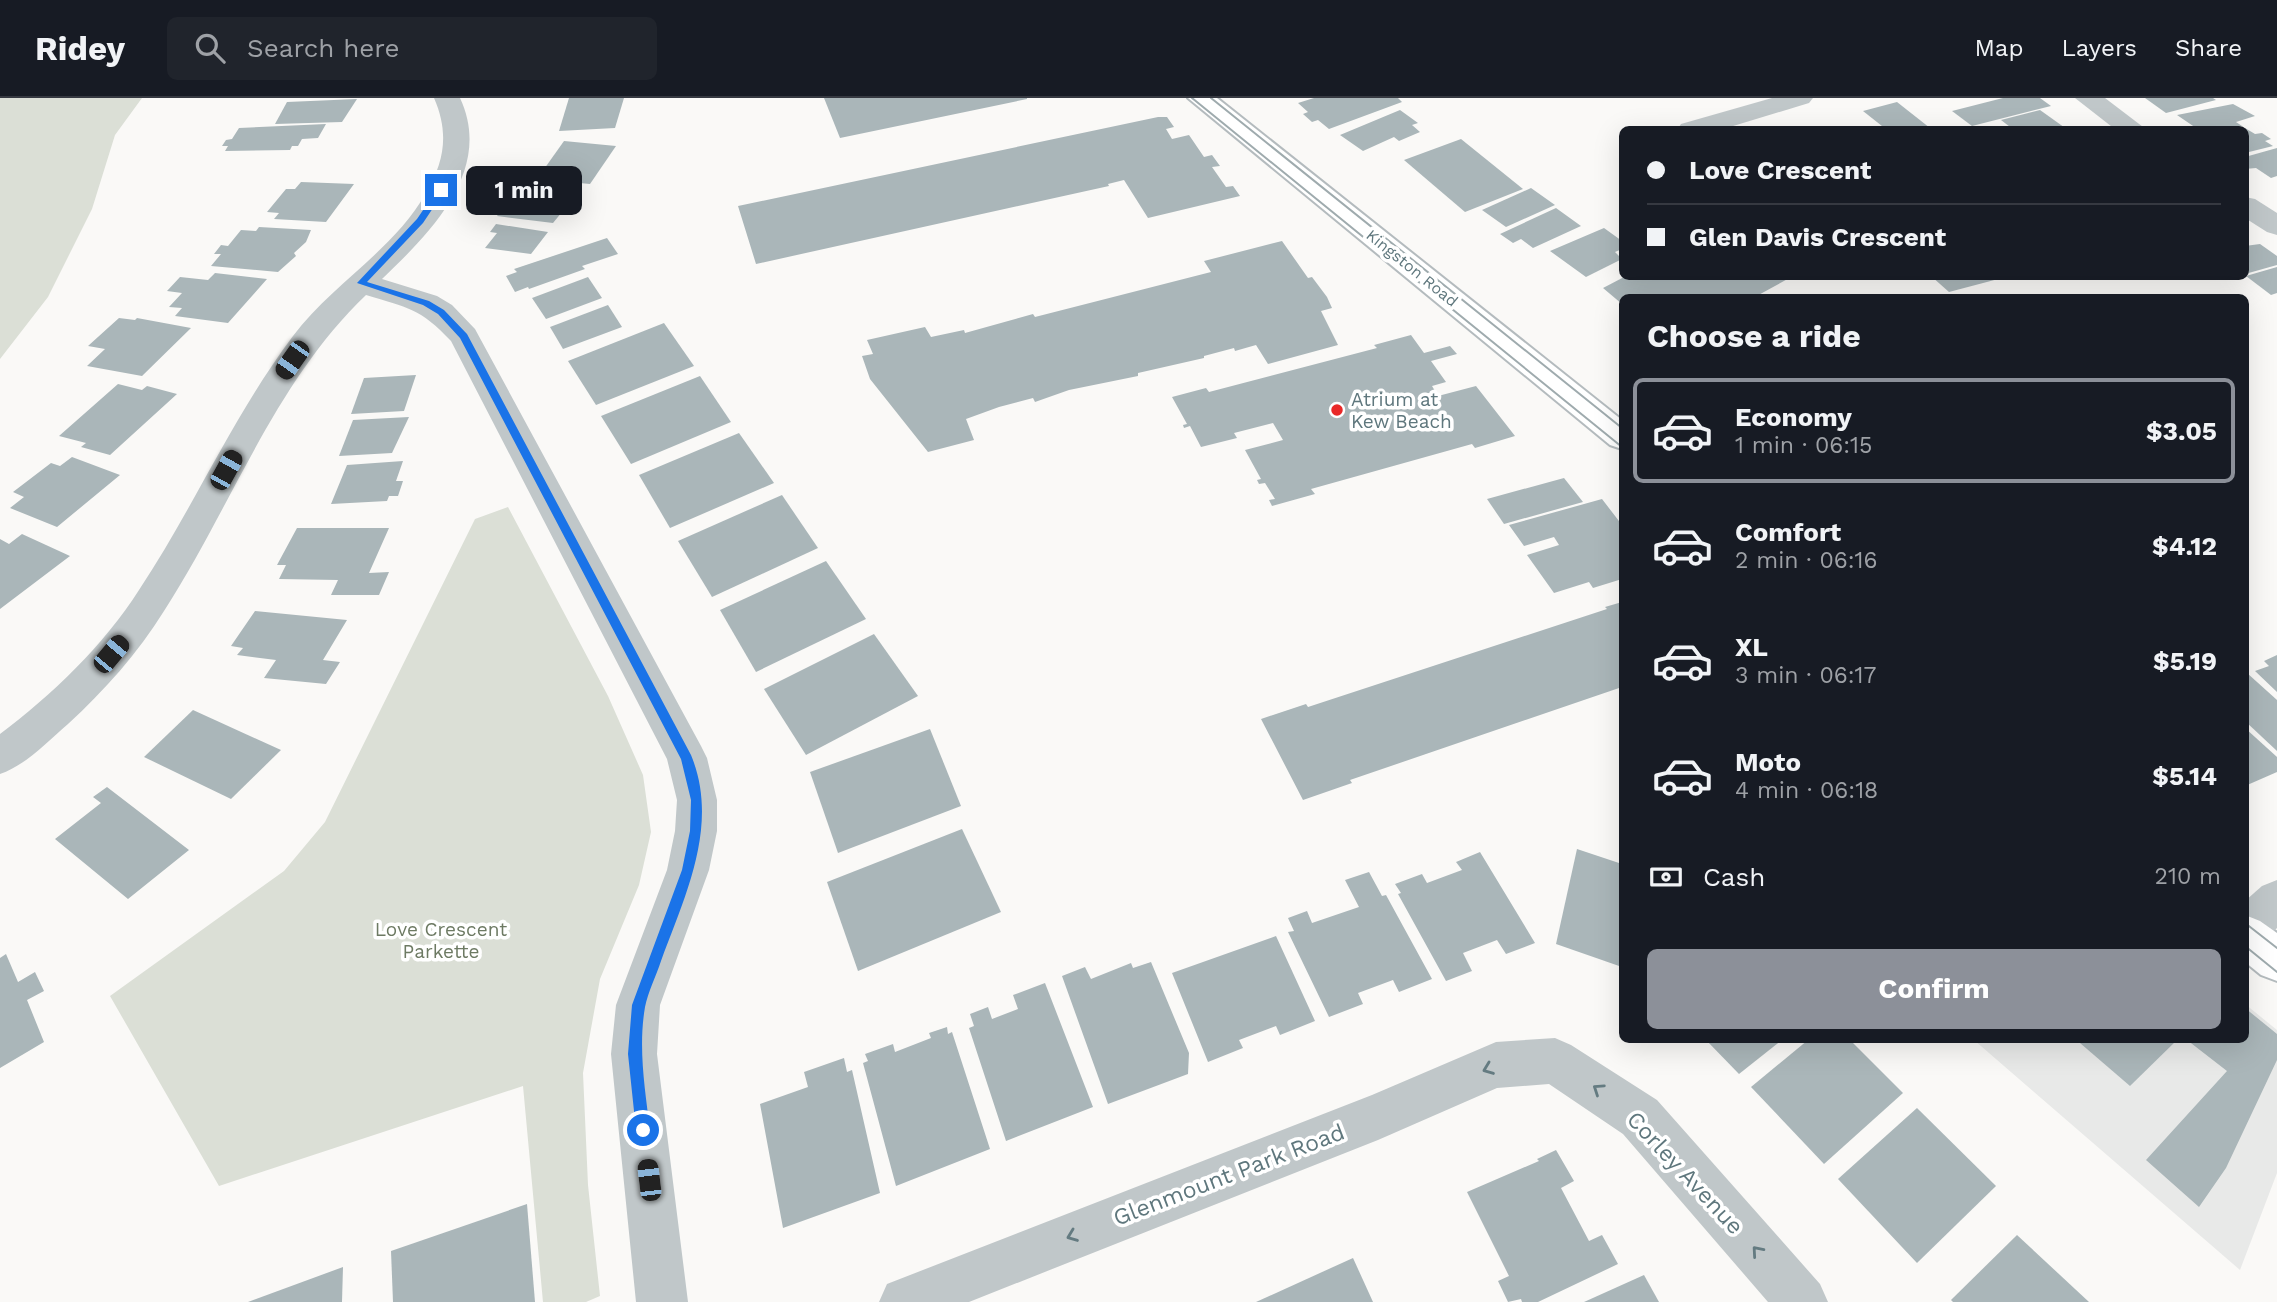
<!DOCTYPE html>
<meta charset="utf-8">
<style>
:root{--surface:#171b24;--page:#20242c;--text:#f1f3f6;--muted:#9ea1a6;--line:#363941;--accent:#8c9099}
body{margin:0;font-family:"Work Sans",sans-serif;background:var(--page);color:var(--text);height:100vh;display:flex;flex-direction:column;font-size:26px;white-space:nowrap}
*{box-sizing:border-box;margin:0}
p{font-size:23px;color:var(--muted)}
.icon{flex:none;width:38px;height:38px;fill:none;stroke:currentColor;stroke-width:2;stroke-linecap:round;stroke-linejoin:round}
.map{position:relative;flex:1;overflow:hidden}
.drawer{position:absolute;left:1619px;top:196px;width:630px;height:749px;display:flex;flex-direction:column;background:var(--surface);border-radius:10px;box-shadow:0 7px 28px #0002}
.drawer>*{flex:none}
.top-card{position:absolute;left:1619px;top:28px;width:630px;height:154px;border-radius:10px;box-shadow:0 7px 28px #0002;display:grid;align-content:center;height:154px;padding:0 28px;background:var(--surface)}
.end{position:absolute;width:32px;height:32px;margin:-16px;border:9px solid #1a73e8;background:#fff;box-shadow:0 0 0 4px #fff}
.from{border-radius:50%}
.bubble{position:absolute;height:49px;border-radius:10px;background:var(--surface);box-shadow:0 7px 28px #0002;font-size:23px;font-weight:700;line-height:49px;text-align:center}
.car{position:absolute;width:21px;height:42px;margin:-21px -10px;border-radius:9px;box-shadow:0 0 5px 2px #0007;background:linear-gradient(#222 24%,#8ab4d8 0 40%,#222 0 76%,#8ab4d8 0 86%,#222 0)}
.top-card b{display:flex;align-items:center;gap:24px;height:66px;font-size:26px}
.top-card b+b{border-top:2px solid var(--line)}
.top-card i{width:18px;height:18px;background:var(--text)}
ul{padding:0;list-style:none}
li{display:flex;align-items:center;gap:21px;height:105px;margin:0 14px 10px;padding:0 14px;border:4px solid transparent;border-radius:10px}
li div{flex:1}
li b{display:block;font-size:26px}
li em{font-style:normal;font-weight:700}
li.active{border-color:var(--accent)}
li>.icon{width:63px;height:63px;stroke-width:1.5}
h2{padding:0 28px;font-size:32px;line-height:84px}
.pay{display:flex;align-items:center;gap:18px;height:77px;padding:0 28px;font-size:26px}
.pay p{margin-inline-start:auto}
.cta{display:flex;gap:14px;margin-top:auto;padding:14px 28px}
.cta a{flex:1;height:80px;border-radius:10px;background:var(--accent);color:#fff;font-size:28px;font-weight:700;line-height:80px;text-align:center}
header{display:flex;align-items:center;gap:42px;box-sizing:border-box;height:98px;padding:0 35px;background:var(--surface);border-bottom:2px solid var(--line)}
header strong{font-size:33px}
nav{display:flex;gap:38px;margin-inline-start:auto;font-size:24px}
.search{width:490px;height:63px;background:var(--page);display:flex;align-items:center;gap:18px;box-sizing:border-box;padding:0 24px;border-radius:10px;color:var(--muted);font-size:26px}
.map>svg:first-child{display:block}
.built{fill:#e8e9e8}
.green{fill:#dbdfd6}
.building{fill:#aab6b9}
.lines{fill:none;stroke-linecap:round;stroke-linejoin:round}
.major-casing{stroke:#b4bbbe;stroke-width:4}
.minor{fill:#c0c7c9;fill-rule:evenodd}
.major{fill:#fff;fill-rule:evenodd}
.tram{stroke:#9fabae;stroke-width:2}
.oneway{stroke:#647b81}
.route{fill:#1a73e8}
.poi-dot{fill:#e92828;stroke:#fff;stroke-width:2.5}
.labels{text-anchor:middle;dominant-baseline:central;stroke-width:7;stroke-linejoin:round;paint-order:stroke}
.far-street-label{font-size:16px;fill:#5f777d;stroke:#fff}
.poi-label{font-size:19px;fill:#5f777d;stroke:#fff;text-anchor:start}
.park-label{font-size:19px;fill:#6d7a63;stroke:#fff}
.near-street-label{font-size:23px;fill:#5f777d;stroke:#fff}
</style>
<header>
<strong>Ridey</strong>
<div class="search"><svg class="icon" aria-label="search" viewBox="0 0 24 24"><circle cx="10" cy="10" r="6"/><path d="M15 15l6 6"/></svg>Search here</div>
<nav><a>Map</a><a>Layers</a><a>Share</a></nav>
</header>
<div class="map">
<svg width="2277" height="1204" viewBox="0 0 2277 1204">
<rect width="100%" height="100%" fill="#faf9f7"/>
<path class="built" d="M2245 906 2277 932V1075L2240 1172 1974 942H2245Z"/>
<g class="green">
<path d="M0 0H142L115 37 92 111 48 199 0 261Z"/>
<path d="M508 409 608 598 643 677 651 734 639 787 600 881 583 975 588 1087 600 1198 586 1204H543L523 988 219 1088 110 898 284 773 325 724 475 421Z"/>
</g>
<g class="building">
<path d="M569 0H624L615 30 559 33Z"/>
<path d="M824 0H1027V1L840 40Z"/>
<path d="M1314 0H1398L1402 4 1329 31 1318 22 1312 24 1303 16 1308 14 1298 5Z"/>
<path d="M2003 0H2040L2051 8 1972 28 1952 13Z"/>
<path d="M2145 0H2213L2216 2 2166 15Z"/>
<path d="M357 1 342 24 275 26 287 4Z"/>
<path d="M1897 4 1930 30 1887 32 1863 13Z"/>
<path d="M2233 6 2255 18 2236 24 2242 28 2228 32H2199L2177 17Z"/>
<path d="M1400 12 1418 25 1412 27 1420 34 1399 43 1394 39 1363 53 1340 37Z"/>
<path d="M2040 12 2068 32H2014L2001 22Z"/>
<path d="M1158 19H1167L1174 29 1166 31 1172 41 1189 37 1204 59 1212 57 1220 68 1212 69 1226 89 1233 88 1240 98 1148 120 1124 82 1108 86 1109 88 756 166 738 108Z"/>
<path d="M326 26 318 40 302 41 298 48H292L290 52 225 53 228 48H222L226 42 232 41 239 30Z"/>
<path d="M2245 30 2255 36 2262 35 2271 41 2265 43 2273 48 2245 55Z"/>
<path d="M1461 41 1523 91 1465 114 1404 62Z"/>
<path d="M564 43 616 48 590 86 537 81Z"/>
<path d="M2277 50V78L2271 80 2256 70 2245 71V59Z"/>
<path d="M301 84 354 86 326 124 274 121 279 115 267 114 286 91H295Z"/>
<path d="M1531 90 1555 107 1506 129 1482 112Z"/>
<path d="M529 92 555 95 551 101H553L557 95 576 97 553 125 497 118 505 107 516 108Z"/>
<path d="M1556 110 1581 128 1533 150 1521 141 1513 145 1500 136Z"/>
<path d="M496 126 548 134 531 156 485 150 497 135 490 134Z"/>
<path d="M259 129 311 132 306 144 294 155 296 158 278 174 211 168 221 156H214L221 147 228 148 241 132 256 133Z"/>
<path d="M1604 130 1622 143V151L1615 154 1622 161 1586 179 1550 153Z"/>
<path d="M607 140 618 156 582 168 585 171 529 191 528 189 515 194 506 178 517 174 514 171Z"/>
<path d="M1282 143 1308 180 1312 179 1327 199 1332 210 1321 213 1338 247 1268 266 1256 247 1235 253 1234 250 1204 258V260L1138 275V278L1069 292 1035 304 1033 300 999 309 966 321 974 342 928 354 870 281 862 258 873 256 867 242 925 229 931 239 964 232 965 235 1033 216 1035 219 1211 174 1204 163Z"/>
<path d="M2260 146 2277 158V167L2245 176V148Z"/>
<path d="M2277 169V195L2271 197 2246 178Z"/>
<path d="M215 175 267 181 228 225 175 218 182 210 169 209 182 195 167 193 180 179 208 182Z"/>
<path d="M1626 178H1793L1753 200H1622V206L1603 190Z"/>
<path d="M1931 178H1999L2002 180 1949 194Z"/>
<path d="M588 179 602 200 546 221 532 200Z"/>
<path d="M608 207 622 229 563 251 550 229Z"/>
<path d="M119 220 135 222 137 220 191 230 142 278 87 268 105 251 88 248Z"/>
<path d="M664 225 694 268 596 307 568 263Z"/>
<path d="M1411 237 1424 255 1450 248 1457 256 1431 263 1446 284 1432 288 1438 298 1476 288 1515 338 1475 350 1472 346 1311 391 1315 396 1272 408 1269 402 1275 401 1265 385 1259 386 1257 382 1261 381 1245 352 1283 342 1273 325 1234 335 1237 340 1201 349 1190 328 1184 330 1183 327 1187 326 1172 299 1206 290 1209 294 1377 250 1374 247Z"/>
<path d="M416 277 404 313 351 316 364 280Z"/>
<path d="M700 278 731 324 631 366 601 318Z"/>
<path d="M118 286 142 292 147 288 177 296 110 357 81 349 86 345 59 338Z"/>
<path d="M409 319 392 355 339 358 353 322Z"/>
<path d="M739 335 774 385 670 430 639 377Z"/>
<path d="M72 359 120 377 57 429 10 410 24 399 13 394 51 365 60 368Z"/>
<path d="M403 363 396 383H403L398 398H389L387 403 331 406 347 367Z"/>
<path d="M1564 380 1583 404 1504 426 1487 401Z"/>
<path d="M782 397 818 450 712 499 678 443Z"/>
<path d="M1602 401 1622 427V481L1593 490 1589 484 1554 495 1527 457 1559 447 1554 439 1524 448 1509 427Z"/>
<path d="M297 430H389L369 475 389 474 379 497H331L338 482 279 481 286 467H277Z"/>
<path d="M22 436 70 458 0 511V441L9 446Z"/>
<path d="M826 463 866 521 756 574 720 512Z"/>
<path d="M1622 504V589L1350 682 1352 685 1303 702 1261 621 1306 606 1308 609 1607 511 1605 509Z"/>
<path d="M255 513 347 522 323 562 340 564 326 586 264 580 276 562 237 557 243 550 231 548Z"/>
<path d="M874 536 918 598 806 657 764 591Z"/>
<path d="M2277 557V594L2255 573 2269 568 2264 563Z"/>
<path d="M2247 575 2277 602V653L2245 623V576Z"/>
<path d="M193 612 281 652 231 701 144 659Z"/>
<path d="M2245 630 2277 659V674L2245 688Z"/>
<path d="M930 631 961 708 838 755 810 674Z"/>
<path d="M107 689 189 752 128 801 55 741 101 705 93 699Z"/>
<path d="M962 731 1001 814 858 873 827 784Z"/>
<path d="M1577 751 1622 766V869L1556 846Z"/>
<path d="M1480 754 1535 845 1506 856 1497 842 1463 855 1472 873 1446 883 1398 796 1401 795 1395 786 1422 776 1427 785 1462 772 1456 764Z"/>
<path d="M1369 774 1382 798 1386 797 1432 881 1399 894 1393 882 1358 895 1363 906 1329 919 1288 834 1294 833 1288 820 1307 813 1312 825 1359 809 1345 782Z"/>
<path d="M1276 838 1315 923 1280 937 1276 928 1239 942 1243 950 1208 964 1172 875Z"/>
<path d="M6 856 18 884 35 874 44 893 27 902 44 944 0 970V860Z"/>
<path d="M1151 864 1189 955 1188 976 1108 1006 1062 878 1085 869 1091 881 1131 865 1133 870Z"/>
<path d="M1045 885 1093 1009 1006 1043 969 930 974 928 970 916 988 909 992 921 1018 911 1013 897Z"/>
<path d="M2245 910 2277 936V962L2226 1070 2199 1109 2146 1062 2227 973 2187 942H2245Z"/>
<path d="M947 929 948 936 952 934 990 1051 896 1088 863 965 868 963 865 956 893 946 895 954 931 940 929 935Z"/>
<path d="M1706 942H1782L1739 976Z"/>
<path d="M1808 942H1850L1903 995 1824 1066 1751 989Z"/>
<path d="M2083 942H2177L2130 988 2080 945Z"/>
<path d="M844 960 847 974 852 972 880 1095 783 1130 760 1006 808 989 804 974Z"/>
<path d="M1917 1010 1996 1088 1917 1165 1838 1081Z"/>
<path d="M1556 1052 1574 1083 1561 1090 1589 1143 1602 1137 1618 1166 1538 1204H1522L1521 1201 1508 1204 1498 1183 1509 1178 1467 1094 1539 1063 1537 1061Z"/>
<path d="M527 1106 535 1204H393L391 1153Z"/>
<path d="M2017 1137 2089 1204H1953L1951 1202Z"/>
<path d="M1353 1160 1373 1204H1256Z"/>
<path d="M343 1169 342 1204H248Z"/>
<path d="M1644 1177 1659 1204H1584Z"/>
</g>
<g class="lines">
<g class="major-casing">
<g id="major">
<path d="M1188 0H1217L1622 322V351L1610 347Z"/>
<path d="M2245 817 2260 823 2277 835V883L2261 877 2245 864Z"/>
</g>
</g>
<g class="minor">
<path d="M434 0H460C494 72 430 135 382 181L437 198 452 207 475 231 701 648 707 660 717 702V733L709 772 660 907 657 956 688 1204H636L611 956 616 907 667 772 675 733 677 702 667 661 451 243C420 210 408 210 366 197 274 285 232 408 164 513 138 555 104 593 68 626 47 644 26 667 0 676V636C53 596 103 548 139 492 194 409 233 318 293 238 332 186 394 152 426 95 445 63 449 34 434 0Z"/>
<path d="M1772 0H1813L1809 5 1720 32H1677L1681 26Z"/>
<path d="M2075 0H2105L2147 32H2116Z"/>
<path d="M2245 99 2255 101 2277 115V137L2267 134 2245 120Z"/>
<path d="M2277 782V830L2260 846 2245 852V803L2262 788Z"/>
<path d="M1555 940 1571 947 1657 1002 1820 1186 1828 1204H1768L1623 1036 1549 986 1497 990 1378 1042 969 1204H879L887 1186 1372 997 1496 944Z"/>
</g>
<use href="#major" class="major"/>
<g class="tram">
<path d="M1192 0 1622 349"/>
<path d="M1211 0 1622 330"/>
<path d="M2245 825 2277 850"/>
<path d="M2245 848 2277 874"/>
</g>
</g>
<defs><path id="oneway-chevron" d="M-2-3.5L2.5 0L-2 3.5" fill="none" stroke-width="1.6" stroke-linecap="round" stroke-linejoin="round" transform="scale(1.75)"/></defs>
<g class="oneway">
<use href="#oneway-chevron" transform="translate(1488 971) rotate(159)"/>
<use href="#oneway-chevron" transform="translate(1598 991) rotate(-146)"/>
<use href="#oneway-chevron" transform="translate(1072 1138) rotate(159)"/>
<use href="#oneway-chevron" transform="translate(1757 1153) rotate(-131)"/>
</g>
<path class="route" d="M438 90 445 92 423 125 367 184 429 203 444 212 467 236 691 657C720 727 685 798 661 863 656 878 648 894 645 909 638 950 645 991 650 1032L643 1039 636 1032 628 956 632 907 682 772 690 733 691 702 681 661 460 240 438 216 423 207 357 185 417 121Z"/>
<circle class="poi-dot" cx="1337" cy="312" r="7"/>
<g class="labels">
<g class="far-street-label">
<text transform="translate(1412 170) rotate(39)">Kingston Road</text>
</g>
<g class="poi-label">
<text x="1351" y="301">Atrium at<tspan x="1351" dy="22">Kew Beach</tspan></text>
</g>
<g class="park-label">
<text x="441" y="831">Love Crescent<tspan x="441" dy="22">Parkette</tspan></text>
</g>
<g class="near-street-label">
<text transform="translate(1685 1075) rotate(47)">Corley Avenue</text>
<text transform="translate(1229 1077) rotate(-21)">Glenmount Park Road</text>
</g>
</g>
</svg>
<i class="end from" style="left:643px;top:1032px"></i>
<i class="end" style="left:441px;top:92px"></i>
<div class="bubble" style="left:466px;top:68px;width:116px">1 min</div>
<i class="car" style="left:292px;top:262px;rotate:215deg"></i>
<i class="car" style="left:226px;top:372px;rotate:29deg"></i>
<i class="car" style="left:111px;top:556px;rotate:40deg"></i>
<i class="car" style="left:649px;top:1082px;rotate:353deg"></i>
<div class="top-card">
<b><i class="from"></i>Love Crescent</b>
<b><i></i>Glen Davis Crescent</b>
</div>
<section class="drawer">
<h2>Choose a ride</h2>
<ul>
<li class="active"><svg class="icon" aria-label="car" viewBox="0 0 24 24"><path d="M5 17H2v-5l4-1 3-4h7l3 4 3 1v5h-3M9 17h6M6 11h13"/><circle cx="7" cy="17" r="2"/><circle cx="17" cy="17" r="2"/></svg><div><b>Economy</b><p>1 min · 06:15</p></div><em>$3.05</em></li>
<li><svg class="icon" aria-label="car" viewBox="0 0 24 24"><path d="M5 17H2v-5l4-1 3-4h7l3 4 3 1v5h-3M9 17h6M6 11h13"/><circle cx="7" cy="17" r="2"/><circle cx="17" cy="17" r="2"/></svg><div><b>Comfort</b><p>2 min · 06:16</p></div><em>$4.12</em></li>
<li><svg class="icon" aria-label="car" viewBox="0 0 24 24"><path d="M5 17H2v-5l4-1 3-4h7l3 4 3 1v5h-3M9 17h6M6 11h13"/><circle cx="7" cy="17" r="2"/><circle cx="17" cy="17" r="2"/></svg><div><b>XL</b><p>3 min · 06:17</p></div><em>$5.19</em></li>
<li><svg class="icon" aria-label="car" viewBox="0 0 24 24"><path d="M5 17H2v-5l4-1 3-4h7l3 4 3 1v5h-3M9 17h6M6 11h13"/><circle cx="7" cy="17" r="2"/><circle cx="17" cy="17" r="2"/></svg><div><b>Moto</b><p>4 min · 06:18</p></div><em>$5.14</em></li>
</ul>
<div class="pay"><svg class="icon" aria-label="cash" viewBox="0 0 24 24"><path d="M3 7h18v10H3z"/><circle cx="12" cy="12" r="2"/></svg>Cash<p>210 m</p></div>
<div class="cta"><a>Confirm</a></div>
</section>
</div>
